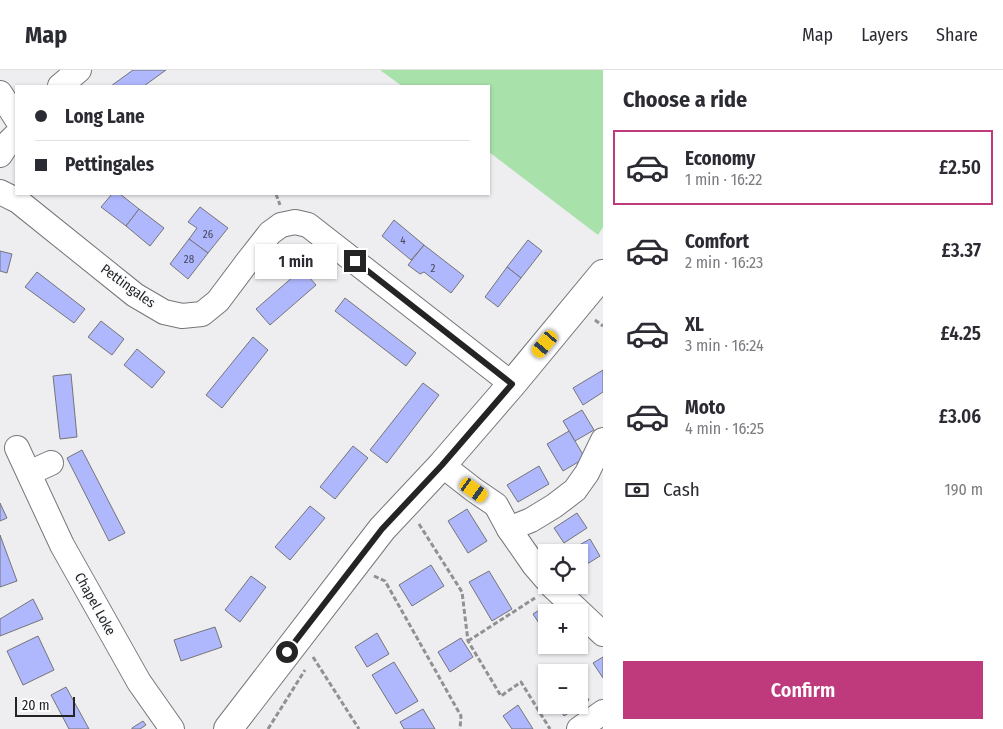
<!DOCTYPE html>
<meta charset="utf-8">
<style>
:root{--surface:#fff;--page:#f7f7f7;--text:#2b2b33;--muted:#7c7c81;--line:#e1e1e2;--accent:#bf3a7d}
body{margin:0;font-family:"Fira Sans Condensed",sans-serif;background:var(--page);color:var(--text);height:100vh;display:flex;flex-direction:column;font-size:19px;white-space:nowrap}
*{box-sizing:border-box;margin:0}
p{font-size:16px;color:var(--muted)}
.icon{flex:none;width:28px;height:28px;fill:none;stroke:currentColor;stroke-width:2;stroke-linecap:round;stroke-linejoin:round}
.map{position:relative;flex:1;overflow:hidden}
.drawer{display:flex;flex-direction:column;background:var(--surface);width:400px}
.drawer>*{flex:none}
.banner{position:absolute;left:15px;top:15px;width:475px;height:110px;border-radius:0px;box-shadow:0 1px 4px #0004;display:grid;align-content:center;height:110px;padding:0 20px;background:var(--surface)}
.controls{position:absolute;left:538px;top:474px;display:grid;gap:10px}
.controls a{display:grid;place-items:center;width:50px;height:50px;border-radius:0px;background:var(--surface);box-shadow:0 1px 4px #0004;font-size:25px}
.scale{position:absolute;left:15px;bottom:12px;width:60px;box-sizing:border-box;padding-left:5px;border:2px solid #242425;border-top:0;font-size:14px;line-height:18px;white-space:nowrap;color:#242425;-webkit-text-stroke:4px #fbfcfe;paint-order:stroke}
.end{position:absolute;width:22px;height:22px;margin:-11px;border:6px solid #242425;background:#fff;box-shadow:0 0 0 2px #fff}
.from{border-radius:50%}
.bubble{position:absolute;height:35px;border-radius:0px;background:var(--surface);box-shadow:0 1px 4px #0004;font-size:16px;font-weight:600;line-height:35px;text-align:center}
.car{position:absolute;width:15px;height:30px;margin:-15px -8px;border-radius:6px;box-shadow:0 0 4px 1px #0007;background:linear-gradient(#f5c518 24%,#345 0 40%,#f5c518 0 76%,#345 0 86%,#f5c518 0)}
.banner b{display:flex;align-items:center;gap:18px;height:48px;font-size:19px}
.banner b+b{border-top:1px solid var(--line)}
.banner i{width:12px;height:12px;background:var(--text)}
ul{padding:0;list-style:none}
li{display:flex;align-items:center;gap:15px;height:75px;margin:0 10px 8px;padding:0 10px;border:2px solid transparent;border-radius:0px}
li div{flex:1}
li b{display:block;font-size:19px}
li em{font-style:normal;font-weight:600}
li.selected{border-color:var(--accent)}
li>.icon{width:45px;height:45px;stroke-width:1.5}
h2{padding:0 20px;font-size:22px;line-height:60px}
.pay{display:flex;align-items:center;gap:12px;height:55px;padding:0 20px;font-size:19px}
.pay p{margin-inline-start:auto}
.cta{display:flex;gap:10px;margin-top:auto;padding:10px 20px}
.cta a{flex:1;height:58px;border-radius:0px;background:var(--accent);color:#fff;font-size:20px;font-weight:600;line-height:58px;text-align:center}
header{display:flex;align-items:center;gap:30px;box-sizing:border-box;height:70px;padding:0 25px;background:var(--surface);border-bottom:1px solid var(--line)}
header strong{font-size:24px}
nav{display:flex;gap:28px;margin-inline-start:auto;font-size:18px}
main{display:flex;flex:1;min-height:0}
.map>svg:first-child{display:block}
.green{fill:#a8e1aa}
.building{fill:#afb7fd;stroke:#757577}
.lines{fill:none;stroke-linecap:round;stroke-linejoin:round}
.minor-casing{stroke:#757678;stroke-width:26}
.tertiary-casing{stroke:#757678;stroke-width:30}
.path{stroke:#919193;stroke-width:3;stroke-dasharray:5 2.5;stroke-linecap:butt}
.minor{stroke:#fff;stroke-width:24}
.tertiary{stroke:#fff;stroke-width:28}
.route{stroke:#242425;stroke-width:6}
.labels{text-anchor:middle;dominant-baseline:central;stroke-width:4;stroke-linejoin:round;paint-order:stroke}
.number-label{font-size:11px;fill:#47495b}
.street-label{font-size:14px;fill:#242425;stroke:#fbfcfe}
</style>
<header>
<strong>Map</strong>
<nav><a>Map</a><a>Layers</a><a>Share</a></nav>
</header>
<main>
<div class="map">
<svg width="603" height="659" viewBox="0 0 603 659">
<rect width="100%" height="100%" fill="#eeeef1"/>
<path class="green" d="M380 0H603V157L598 165 489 82V16H402Z"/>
<g class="building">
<path d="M133 0H166L144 16H111Z"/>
<path d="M112 124H120L139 139 126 156 101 137Z"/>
<path d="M200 137 228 158 208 183 189 169 197 158 188 152Z"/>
<path d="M139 139 164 158 150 176 126 156Z"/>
<path d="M394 150 424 175 411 190 382 166Z"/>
<path d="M189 169 208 183 188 209 170 194Z"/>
<path d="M528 170 542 181 521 208 507 197Z"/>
<path d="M424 175 464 206 451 223 424 202 420 204 408 195Z"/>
<path d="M0 181 12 184 7 203 0 201Z"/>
<path d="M507 197 521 208 498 237 485 227Z"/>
<path d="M302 199 316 215 270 255 256 239Z"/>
<path d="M37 202 85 239 74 253 25 217Z"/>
<path d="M345 228 416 283 406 296 335 241Z"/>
<path d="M101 251 124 269 112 285 88 267Z"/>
<path d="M253 267 268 280 222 338 206 325Z"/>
<path d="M137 279 165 302 152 318 124 295Z"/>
<path d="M603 300V322L583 335 573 318Z"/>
<path d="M71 304 77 367 60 369 53 306Z"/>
<path d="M423 313 439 325 387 393 370 380Z"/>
<path d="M582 340 594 360 575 371 563 351Z"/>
<path d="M569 361 585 388 563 401 547 374Z"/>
<path d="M353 376 368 388 335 429 320 417Z"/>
<path d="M82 380 125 463 109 471 67 388Z"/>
<path d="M539 396 549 414 518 432 507 415Z"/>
<path d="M0 433 7 448 0 451Z"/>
<path d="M310 436 325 448 290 490 275 477Z"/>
<path d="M467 439 487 471 468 483 448 451Z"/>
<path d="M577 443 587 458 564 473 554 458Z"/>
<path d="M0 465 17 511 0 517Z"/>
<path d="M590 469 600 486 579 499V482H567Z"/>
<path d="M431 495 444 516 412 536 399 515Z"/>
<path d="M489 501 512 539 492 551 469 512Z"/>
<path d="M251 506 266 517 240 552 225 540Z"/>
<path d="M33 529 43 549 0 566V549Z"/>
<path d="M549 534 554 542H546V564L533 544Z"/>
<path d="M215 557 222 577 181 591 174 570Z"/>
<path d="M377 563 389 584 367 597 355 577Z"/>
<path d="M38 566 54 600 23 615 7 581Z"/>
<path d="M461 568 473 587 450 602 438 582Z"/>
<path d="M603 587V608L593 593Z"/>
<path d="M394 592 418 631 396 644 372 605Z"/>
<path d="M579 614 589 630 564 646 557 635H579Z"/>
<path d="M66 617 89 659H69L51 625Z"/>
<path d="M518 635 533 659H512L503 646Z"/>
<path d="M423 639 435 659H404L400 652Z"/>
<path d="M143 651 146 655 140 659H132V658Z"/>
</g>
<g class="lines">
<g class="minor-casing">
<g id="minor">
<path d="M60 16 79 0"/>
<path d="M0 23 16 48"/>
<path d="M0 85 8 73 16 65"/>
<path d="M0 122 18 131 135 225 164 242 182 246 202 244 218 231 248 191 270 163 281 155 295 152 308 155 512 314"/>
<path d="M17 378 62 475 139 612 172 659"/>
<path d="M442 395 474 420 496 435 509 459 534 495 546 509"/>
<path d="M29 403 51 393"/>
<path d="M509 459 531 450 554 436 575 420 587 403 603 370"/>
<path d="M551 515 603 564"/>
<path d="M579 659 603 642"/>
</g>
</g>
<g class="tertiary-casing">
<path id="tertiary" d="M228 659 382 459 442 395 512 314 603 204"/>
</g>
<g class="path">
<path d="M276 124 280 135"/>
<path d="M595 250 603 256"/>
<path d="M419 454 462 522 468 571 501 626 521 612 550 659"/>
<path d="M374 506 385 511 461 646 460 659"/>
<path d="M468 571 535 528"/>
<path d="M313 587 359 659"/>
<path d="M268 659 305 600"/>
</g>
<use href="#minor" class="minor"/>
<use href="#tertiary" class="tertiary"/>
</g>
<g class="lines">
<path class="route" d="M287 582 382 459 442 395 512 314 355 191"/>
</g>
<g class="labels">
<g class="number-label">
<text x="208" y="164">26</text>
<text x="403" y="170">4</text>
<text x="189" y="189">28</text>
<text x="433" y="198">2</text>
</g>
<g class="street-label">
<text transform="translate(128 216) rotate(36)">Pettingales</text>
<text transform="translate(95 534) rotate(61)">Chapel Loke</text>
</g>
</g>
</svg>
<div class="controls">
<a><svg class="icon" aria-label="locate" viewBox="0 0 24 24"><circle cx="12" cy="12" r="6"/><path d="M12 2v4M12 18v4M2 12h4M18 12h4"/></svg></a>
<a>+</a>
<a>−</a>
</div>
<div class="scale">20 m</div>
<i class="end from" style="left:287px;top:582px"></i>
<i class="end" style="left:355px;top:191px"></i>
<div class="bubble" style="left:255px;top:174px;width:82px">1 min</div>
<i class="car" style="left:545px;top:274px;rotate:220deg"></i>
<i class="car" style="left:474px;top:420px;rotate:125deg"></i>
<div class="banner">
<b><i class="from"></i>Long Lane</b>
<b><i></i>Pettingales</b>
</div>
</div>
<section class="drawer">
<h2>Choose a ride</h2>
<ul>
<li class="selected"><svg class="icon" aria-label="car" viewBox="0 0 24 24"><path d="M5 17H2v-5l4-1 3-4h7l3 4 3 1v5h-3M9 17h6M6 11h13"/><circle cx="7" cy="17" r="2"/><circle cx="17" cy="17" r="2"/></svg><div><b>Economy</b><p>1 min · 16:22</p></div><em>£2.50</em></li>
<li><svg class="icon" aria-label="car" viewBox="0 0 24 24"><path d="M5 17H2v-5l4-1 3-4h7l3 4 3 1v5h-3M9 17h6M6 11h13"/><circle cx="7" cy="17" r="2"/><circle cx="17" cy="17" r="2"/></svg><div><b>Comfort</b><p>2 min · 16:23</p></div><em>£3.37</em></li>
<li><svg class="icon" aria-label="car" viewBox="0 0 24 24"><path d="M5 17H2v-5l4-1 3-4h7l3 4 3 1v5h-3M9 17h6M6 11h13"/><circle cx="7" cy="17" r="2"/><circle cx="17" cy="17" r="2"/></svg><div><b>XL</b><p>3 min · 16:24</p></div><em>£4.25</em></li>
<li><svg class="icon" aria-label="car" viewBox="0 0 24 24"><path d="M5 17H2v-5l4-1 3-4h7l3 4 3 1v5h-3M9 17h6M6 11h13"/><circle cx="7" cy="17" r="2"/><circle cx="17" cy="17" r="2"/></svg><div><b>Moto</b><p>4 min · 16:25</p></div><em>£3.06</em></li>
</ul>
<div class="pay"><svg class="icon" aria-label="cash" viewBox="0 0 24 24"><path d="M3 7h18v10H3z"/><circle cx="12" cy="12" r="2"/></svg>Cash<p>190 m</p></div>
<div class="cta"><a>Confirm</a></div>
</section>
</main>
